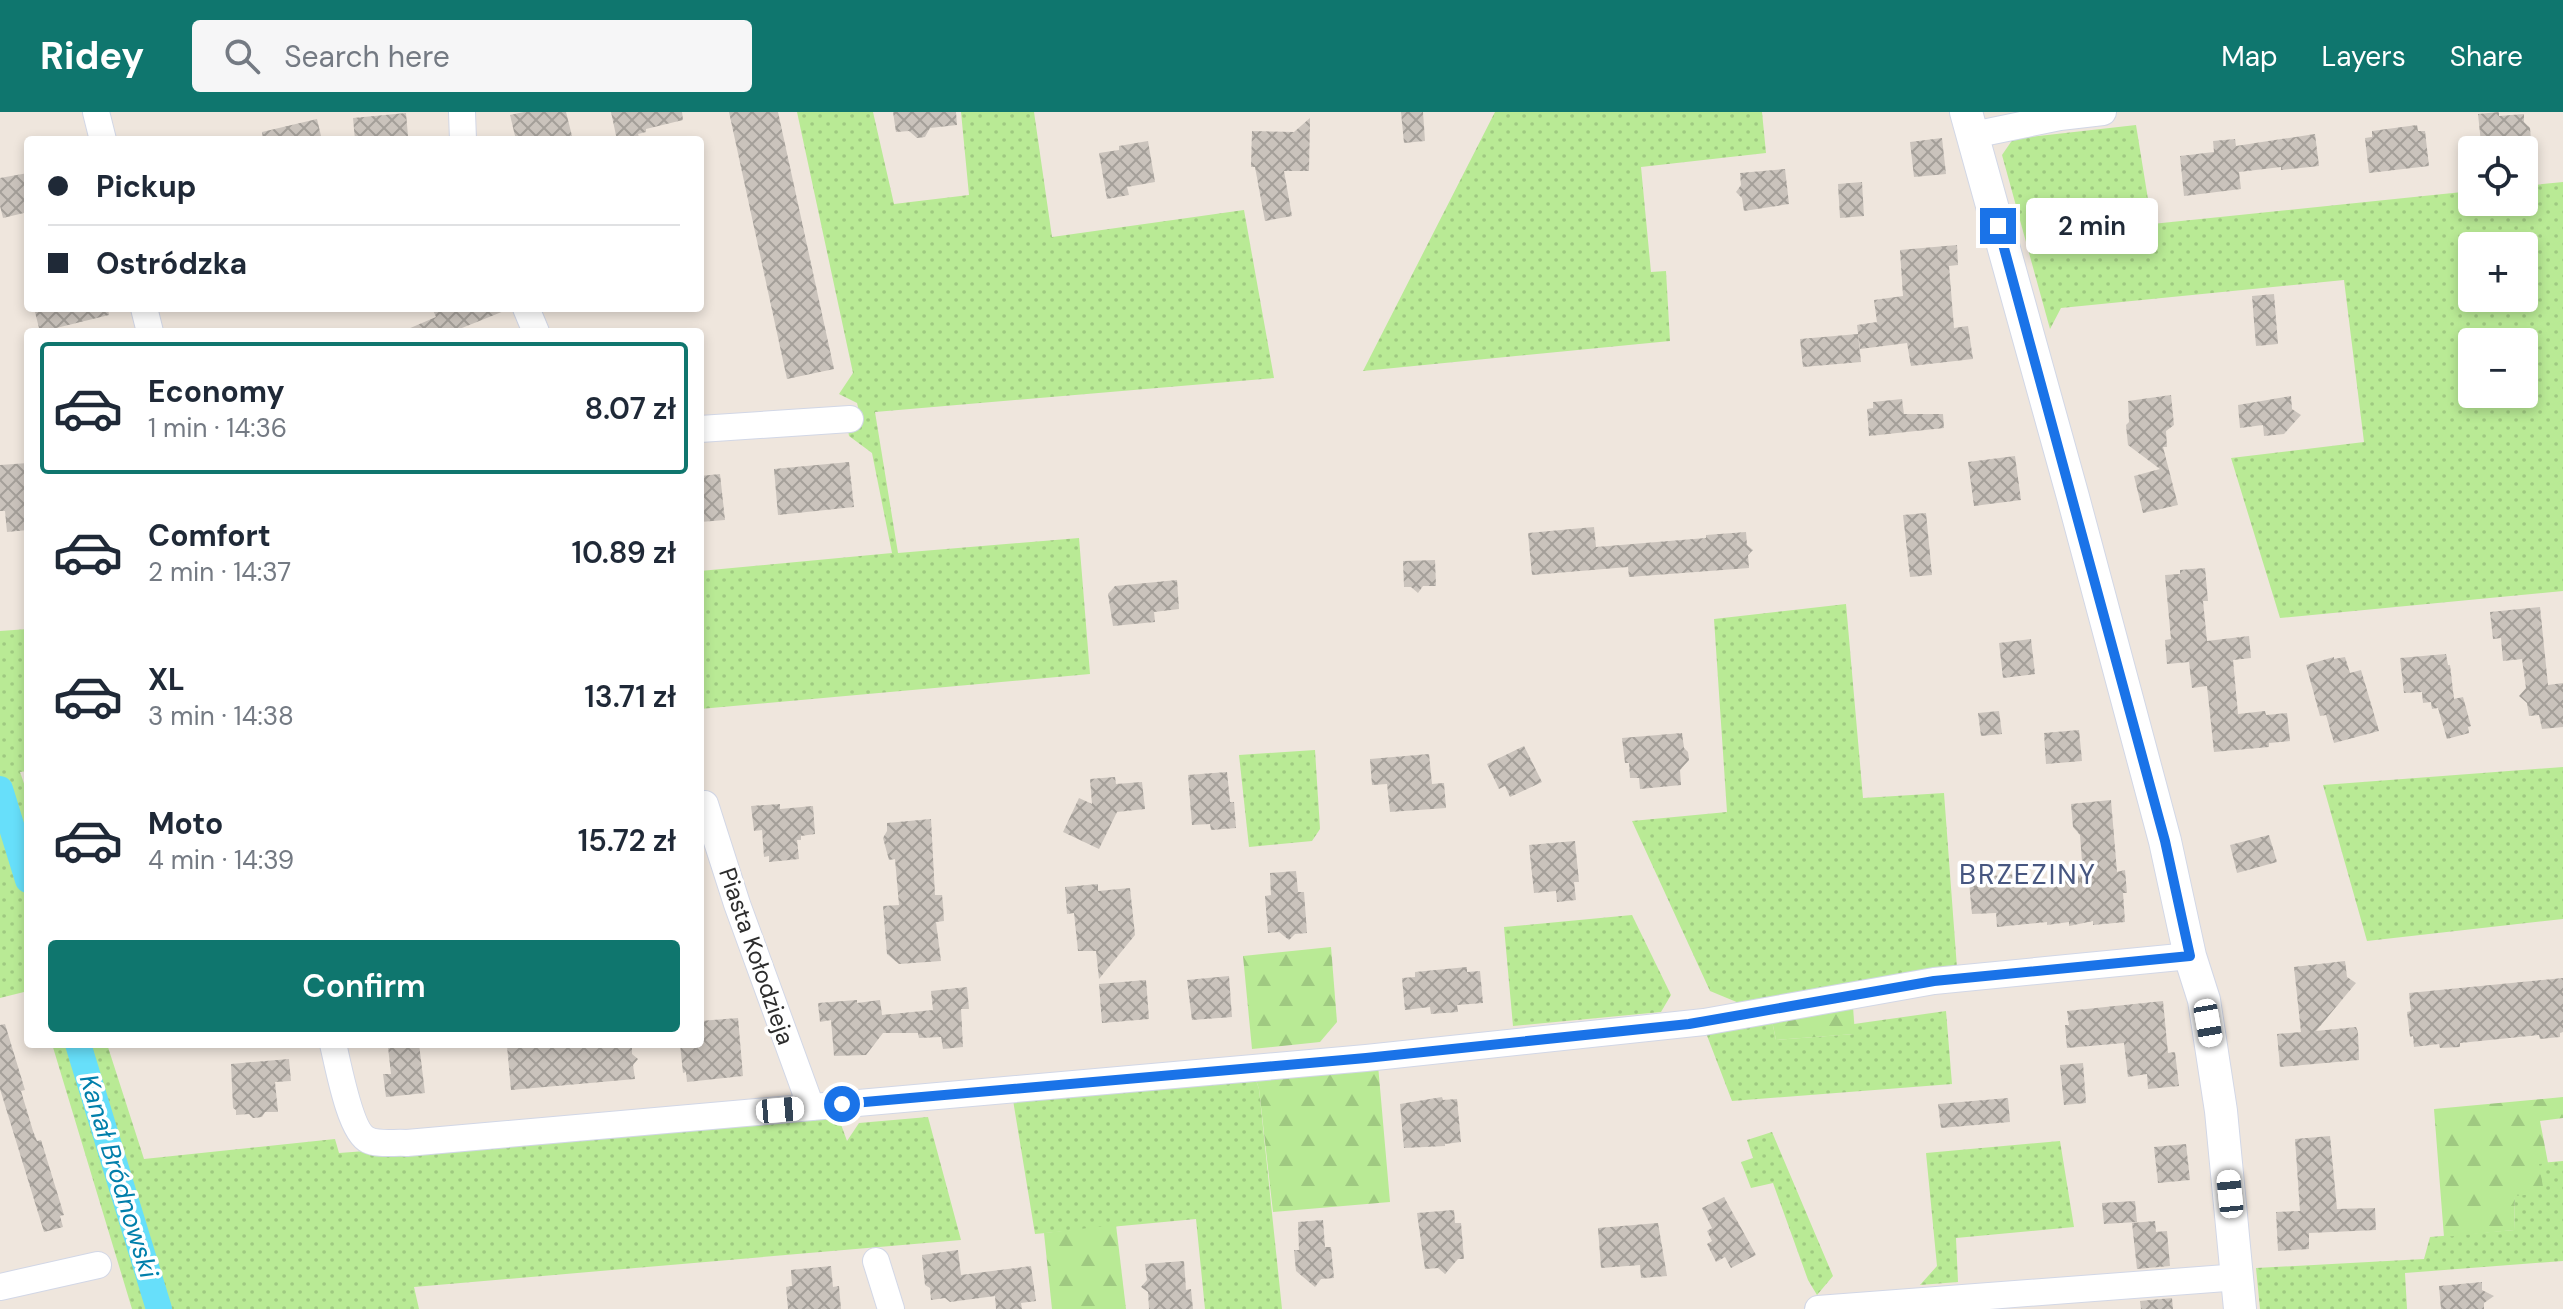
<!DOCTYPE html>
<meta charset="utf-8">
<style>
:root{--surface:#fff;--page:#f6f6f7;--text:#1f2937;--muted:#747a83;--line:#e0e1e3;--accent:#0f766e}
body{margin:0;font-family:"DM Sans",sans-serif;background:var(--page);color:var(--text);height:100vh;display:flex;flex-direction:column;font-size:30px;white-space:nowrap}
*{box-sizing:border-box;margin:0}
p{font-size:26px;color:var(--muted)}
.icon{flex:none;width:44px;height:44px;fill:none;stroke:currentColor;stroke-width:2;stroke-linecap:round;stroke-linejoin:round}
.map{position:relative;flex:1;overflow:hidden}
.drawer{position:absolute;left:24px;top:216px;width:680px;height:720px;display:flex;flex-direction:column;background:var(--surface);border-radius:8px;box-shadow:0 4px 12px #0003}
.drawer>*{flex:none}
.hud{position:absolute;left:24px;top:24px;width:680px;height:176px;border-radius:8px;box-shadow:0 4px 12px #0003;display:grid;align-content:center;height:176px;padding:0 24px;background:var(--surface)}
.tools{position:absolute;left:2458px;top:24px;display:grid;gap:16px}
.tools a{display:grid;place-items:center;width:80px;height:80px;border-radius:8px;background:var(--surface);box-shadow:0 4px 12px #0003;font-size:40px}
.end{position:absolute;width:36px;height:36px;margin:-18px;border:10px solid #1a73e8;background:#fff;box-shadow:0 0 0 4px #fff}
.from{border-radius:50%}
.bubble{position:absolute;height:56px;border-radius:8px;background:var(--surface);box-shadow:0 4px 12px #0003;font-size:26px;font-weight:600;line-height:56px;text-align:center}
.car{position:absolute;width:24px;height:48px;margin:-24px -12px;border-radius:10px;box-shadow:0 0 6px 2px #0007;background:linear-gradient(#fff 24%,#345 0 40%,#fff 0 76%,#345 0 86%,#fff 0)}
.hud b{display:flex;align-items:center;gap:28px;height:76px;font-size:30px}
.hud b+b{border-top:2px solid var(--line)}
.hud i{width:20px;height:20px;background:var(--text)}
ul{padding:14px 0 0;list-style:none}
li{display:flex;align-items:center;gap:24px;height:132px;margin:0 16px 12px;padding:0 8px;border:4px solid transparent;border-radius:8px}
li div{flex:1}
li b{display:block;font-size:30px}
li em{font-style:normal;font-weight:600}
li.selected{border-color:var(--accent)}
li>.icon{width:72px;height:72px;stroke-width:1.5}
.primary-button{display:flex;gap:16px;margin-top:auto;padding:16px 24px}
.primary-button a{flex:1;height:92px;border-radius:8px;background:var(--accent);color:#fff;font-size:32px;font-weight:600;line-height:92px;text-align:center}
header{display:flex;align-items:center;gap:48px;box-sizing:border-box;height:112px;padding:0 40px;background:var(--accent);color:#fff}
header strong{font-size:38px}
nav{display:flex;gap:44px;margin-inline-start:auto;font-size:28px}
.search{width:560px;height:72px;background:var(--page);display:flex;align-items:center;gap:20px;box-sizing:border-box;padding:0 28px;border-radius:8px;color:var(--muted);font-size:30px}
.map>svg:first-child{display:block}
.grass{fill:url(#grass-dots);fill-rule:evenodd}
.forest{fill:url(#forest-firs)}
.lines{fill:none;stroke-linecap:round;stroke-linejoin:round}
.canal{stroke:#67dffa;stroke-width:26}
.building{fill:url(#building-cross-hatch)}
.minor-casing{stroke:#d2d7e6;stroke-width:28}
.tertiary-casing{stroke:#d2d7e6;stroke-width:34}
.minor{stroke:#fff;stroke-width:26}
.tertiary{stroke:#fff;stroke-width:32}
.route{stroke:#1a73e8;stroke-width:10}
.labels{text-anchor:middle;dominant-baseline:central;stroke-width:7;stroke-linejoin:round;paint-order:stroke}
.street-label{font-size:24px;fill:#2c2c2c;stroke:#fff}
.water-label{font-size:26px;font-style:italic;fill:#017fab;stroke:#fff}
.quarter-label{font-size:28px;letter-spacing:2px;fill:#475781;stroke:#fff}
</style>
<header>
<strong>Ridey</strong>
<div class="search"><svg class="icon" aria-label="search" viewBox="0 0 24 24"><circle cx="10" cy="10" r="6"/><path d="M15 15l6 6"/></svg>Search here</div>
<nav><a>Map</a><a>Layers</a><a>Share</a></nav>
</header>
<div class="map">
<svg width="2563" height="1197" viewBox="0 0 2563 1197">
<defs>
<pattern id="grass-dots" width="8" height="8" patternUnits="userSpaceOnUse" patternTransform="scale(2)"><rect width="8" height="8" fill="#b9ea95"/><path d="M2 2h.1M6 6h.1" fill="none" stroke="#9fc981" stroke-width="1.8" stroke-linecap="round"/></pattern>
<pattern id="forest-firs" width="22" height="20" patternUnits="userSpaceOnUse" patternTransform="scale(2)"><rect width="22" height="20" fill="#b9ea95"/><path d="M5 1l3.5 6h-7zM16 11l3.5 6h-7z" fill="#9fc981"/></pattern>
<pattern id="building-cross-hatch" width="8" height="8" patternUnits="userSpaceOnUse" patternTransform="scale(2)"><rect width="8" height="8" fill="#cac3bc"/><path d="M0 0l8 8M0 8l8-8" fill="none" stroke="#a49f99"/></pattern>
</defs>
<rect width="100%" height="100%" fill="#efe6dd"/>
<g class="grass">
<path d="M797 0H873L894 92 969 83 961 0H1034L1052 125 1244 98 1274 266 875 300 898 441 1079 426 1090 562 700 597V459L892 441 872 341 849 324 847 312 862 311 857 291 839 282 853 261Z"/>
<path d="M1495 0H1762L1766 41 1641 55 1651 160 1666 159 1670 229 1363 259Z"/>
<path d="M2136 13 2152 112 2472 79V90H2524V74L2563 70V479L2280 506 2231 346 2364 330 2344 168 2061 196 2050 217 2002 43 2013 27ZM2472 134H2524V186H2472ZM2472 230H2524V282H2472Z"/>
<path d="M1846 492 1863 686 1944 681 1957 856 1739 891 1710 879 1632 709 1727 700 1714 507Z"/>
<path d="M28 517V659L20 660 28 683V879L0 886V519Z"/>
<path d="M1315 638 1320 717 1312 729 1249 735 1239 643Z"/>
<path d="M2563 655V807L2367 829 2323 673Z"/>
<path d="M1632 803 1671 883 1661 900 1513 914 1504 815Z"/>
<path d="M1946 899 1952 972 1732 989 1706 921 1772 909 1776 928 1854 922V912Z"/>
<path d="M52 932H107L144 1047 335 1027 339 1041 838 1004 847 1029 859 1011 928 1005 961 1128 414 1175 419 1197H132Z"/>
<path d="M1255 965 1259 977 1282 1197H1205L1196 1107 1035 1122 1013 988Z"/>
<path d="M1772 1020 1833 1164 1817 1183 1808 1168 1773 1071 1751 1076 1741 1050 1753 1046 1747 1028Z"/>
<path d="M2060 1029 2074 1115 1956 1126 1958 1170 1920 1173 1937 1154 1926 1041Z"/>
<path d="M2563 1049V1149L2405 1161 2407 1197H2260L2256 1156 2424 1147 2430 1125 2514 1118 2515 1084 2539 1051Z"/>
</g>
<g class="forest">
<path d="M1331 835 1337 910 1320 930 1252 937 1243 844Z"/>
<path d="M1853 895 1855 922 1776 928 1772 909Z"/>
<path d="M1378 953 1390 1090 1273 1100 1259 977 1255 965Z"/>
<path d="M2563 985V1006L2540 1009 2548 1051 2539 1052 2544 1081 2515 1084 2514 1118 2444 1125 2434 997Z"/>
<path d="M1116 1113 1126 1197H1052L1044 1121Z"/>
</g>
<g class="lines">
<g class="canal">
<path d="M0 677 28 768"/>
<path d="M78 932 159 1197"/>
</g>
</g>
<g class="building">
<path d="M524 0H566L573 28H516L510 3Z"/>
<path d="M611 0H682L683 8 646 17V20L638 22 640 28H617Z"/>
<path d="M729 0H778L834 257 787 267Z"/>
<path d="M893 0H956L957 13 930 16 925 25 917 26 909 19 896 20Z"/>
<path d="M1401 0H1423L1425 29 1404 31Z"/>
<path d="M2499 0V4L2524 2V10L2530 16 2532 38H2499L2498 30 2481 31 2478 2Z"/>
<path d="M406 1 408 24 401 25V28H355L353 6Z"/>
<path d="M1310 6 1309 59H1284L1292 104 1265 109 1255 55H1251L1252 19 1294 20Z"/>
<path d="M317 7 322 28H263L262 20Z"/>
<path d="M2417 13 2418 19H2425L2429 54 2369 61 2365 26 2372 25V19Z"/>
<path d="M2315 22 2319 54 2281 58V55L2239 60 2241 77 2184 84 2180 44 2214 40 2213 29 2235 27 2236 34Z"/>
<path d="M1942 26 1946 62 1914 65 1910 30Z"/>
<path d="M1148 29 1155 70 1127 75 1129 83 1107 87 1099 41 1119 38V34Z"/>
<path d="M1785 57 1789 92 1744 99 1742 86 1736 80 1741 73 1740 61Z"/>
<path d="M28 61V100L3 106 0 94V66Z"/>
<path d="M1862 70 1864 104 1840 106 1838 72Z"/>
<path d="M1957 133 1958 153 1949 154 1954 216 1968 214 1973 247 1911 254 1907 231 1860 237 1857 213 1877 210 1874 188 1903 184 1900 138Z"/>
<path d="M2274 182 2278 232 2256 234 2252 184Z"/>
<path d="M34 196H108L109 203 40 220Z"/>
<path d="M432 196H509V197L452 220H401L436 205Z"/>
<path d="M1858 222 1861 250 1803 255 1800 227Z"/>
<path d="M2171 283 2174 313 2166 319 2167 335H2163L2178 393 2143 401 2134 364 2160 357 2128 333 2126 313 2129 310 2128 289Z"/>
<path d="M2291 284 2292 297 2301 303 2284 322 2264 324 2263 313 2240 316 2238 293Z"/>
<path d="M1902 287 1904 302H1943L1944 316 1869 324 1867 297 1873 296V290Z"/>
<path d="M2015 344 2021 388 1974 394 1968 350Z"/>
<path d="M849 350 854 395 778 403 774 357Z"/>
<path d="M28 351V418L7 420 5 399H0V353Z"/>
<path d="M720 362 725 408 700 410V364Z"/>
<path d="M1926 401 1932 463 1910 465 1903 403Z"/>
<path d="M1594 415 1596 435 1706 426V423L1746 420 1747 433 1753 438 1748 443 1749 456 1629 465 1628 455 1532 463 1528 421Z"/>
<path d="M1435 448 1436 474H1423L1418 481 1411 475H1404L1403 449Z"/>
<path d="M2205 456 2208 489H2203L2207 529 2249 524 2251 546 2233 548 2238 602 2265 599 2266 603 2287 601 2290 629 2269 631V635L2214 640 2207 574 2192 576 2189 550 2167 552 2165 528 2171 527 2165 463 2180 462V458Z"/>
<path d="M1177 468 1179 497 1154 500 1155 510 1113 514 1108 482 1115 474Z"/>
<path d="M2540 495 2548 573 2563 571V615L2542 617 2539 603 2529 604 2527 591 2519 584 2526 576 2522 547 2503 549 2501 526 2493 527 2490 500Z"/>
<path d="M2031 527 2035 562 2003 566 1999 531Z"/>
<path d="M2446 542 2448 553H2450L2454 587 2463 585 2471 614 2468 615 2469 621 2447 627 2438 596 2432 597 2431 590 2423 591 2422 580 2404 581 2400 546Z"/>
<path d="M2334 545V547L2345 545 2350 561 2361 558 2379 619 2334 631 2326 603 2320 604 2306 553Z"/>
<path d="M1999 599 2002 622 1981 624 1978 601Z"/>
<path d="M2079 618 2082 649 2046 652 2044 621Z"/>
<path d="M1682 621 1684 636 1688 640 1689 648 1680 658 1681 673 1640 677 1639 666H1630L1629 651H1625L1622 626Z"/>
<path d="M1524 634 1542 670 1510 685 1505 674 1499 677 1487 652Z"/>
<path d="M1429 642 1432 672 1444 671 1446 696 1390 700 1387 672 1372 673 1370 647Z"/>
<path d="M1227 660 1230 690H1234L1236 716 1211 718 1210 712 1192 713 1188 663Z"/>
<path d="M1115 665 1116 672 1142 670 1145 697 1117 700 1099 737 1063 720 1079 686 1092 692 1090 667Z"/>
<path d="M2111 688 2117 760 2125 758 2127 781H2123L2125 810 2093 813V809L2069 814V810L2047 813V810L1997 815 1996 801 1972 802 1969 770 1976 761 1988 760 1992 764 2017 762 2018 771 2083 763 2080 723 2073 715 2071 692Z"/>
<path d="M780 692V697L813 694 815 722 801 724V728H797L799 747 769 750V744L764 745 762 718 754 719 751 694Z"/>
<path d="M931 707 935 783H942L943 792 944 809 936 810 941 849 899 852 887 842 883 794 899 793 895 747 889 748 883 726 887 719V711Z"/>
<path d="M2269 723 2277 750 2237 761 2230 733Z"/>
<path d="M1575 729 1579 770H1574L1576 788 1557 790 1556 779 1534 781 1529 733Z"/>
<path d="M1296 759 1298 780H1304L1307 821 1295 822 1289 828 1279 820 1268 821 1265 784 1271 783 1270 761Z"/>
<path d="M1098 772V779L1130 776 1135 823 1099 867 1096 839H1078L1074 801 1067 802 1065 775Z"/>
<path d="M2345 849 2347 865 2356 871 2316 919 2356 915 2358 920 2359 948 2280 955 2277 922 2301 920 2294 855Z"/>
<path d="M1467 855V860L1480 859 1483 891 1457 893 1458 900 1431 902 1430 895 1405 898 1402 866 1415 865V860Z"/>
<path d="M1229 864 1232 905 1192 908 1187 868Z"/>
<path d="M2563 866V920L2560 921V925L2540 927 2539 923 2460 931V935L2440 936 2439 932 2414 935 2413 924 2410 925 2407 900 2411 899 2409 881Z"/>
<path d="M1146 868 1149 907 1102 911 1099 872Z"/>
<path d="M967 875 969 897H961L963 935 943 937 941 925 919 926 918 921H883L866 943 834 944 831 908 820 910 818 891 857 888V891L880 888 882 903 933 898 931 879Z"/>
<path d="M2163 889 2168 941 2175 940 2179 974 2148 977 2147 962 2128 965 2124 931 2067 936 2065 913H2069L2067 899Z"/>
<path d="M738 906 743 964 687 970 686 960 683 961 680 932H700V909Z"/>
<path d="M5 912 25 978 21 979 33 1019 37 1029 41 1028 64 1103 60 1104 63 1115 44 1120 0 977V913Z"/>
<path d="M419 932 425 981 386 985 383 962H391L388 935Z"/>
<path d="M515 932H543L544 936 590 932H632V942L638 947 633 953 635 967 511 978 507 934Z"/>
<path d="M289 947 291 969 275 970 278 1000H265L262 1005 253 1006 249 1002 236 1003V998L233 996 231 952Z"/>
<path d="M2083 951 2086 991 2064 993 2060 953Z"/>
<path d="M1442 985 1443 988 1457 987 1461 1030 1445 1032V1034L1404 1036 1400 992Z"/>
<path d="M2008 986 2010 1010 1941 1016 1938 992Z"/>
<path d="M2330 1024 2337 1097 2375 1096 2376 1118 2309 1121V1137L2278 1139 2276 1100 2300 1099 2295 1027Z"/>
<path d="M2186 1032 2190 1068 2158 1071 2154 1035Z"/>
<path d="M1724 1085 1756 1143 1731 1156 1725 1145 1716 1150 1707 1132 1712 1129 1707 1119 1712 1116 1702 1096Z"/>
<path d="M2135 1089 2137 1110 2104 1112 2102 1091Z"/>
<path d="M1454 1098 1455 1111H1461L1464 1147H1458L1445 1162 1438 1156 1425 1157 1417 1101Z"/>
<path d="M1323 1108 1325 1135H1331L1334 1166 1321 1167 1315 1175 1296 1159 1294 1138H1299L1298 1110Z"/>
<path d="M2155 1109 2156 1120 2167 1119 2170 1154 2137 1157 2132 1111Z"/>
<path d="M1658 1111 1667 1164 1641 1166 1640 1153 1601 1156 1598 1116Z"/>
<path d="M958 1138 961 1163 1031 1154 1036 1189 1021 1191 1022 1197H996L995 1184 950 1190 945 1186 931 1188 930 1176 925 1173 922 1143Z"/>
<path d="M1184 1149 1186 1178 1191 1177 1193 1197H1149L1148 1180 1141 1175 1147 1168 1145 1152Z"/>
<path d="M831 1154 833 1175 839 1174 841 1197H788L786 1175 792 1174 791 1158Z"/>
<path d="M2482 1170V1178L2494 1184 2484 1191V1197H2441L2439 1174Z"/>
<path d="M2172 1186 2173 1197H2141L2140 1189Z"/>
</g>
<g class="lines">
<g class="minor-casing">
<g id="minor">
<path d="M96 0 103 28"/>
<path d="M462 0 463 28"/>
<path d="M1973 23 2060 5 2103 0"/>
<path d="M144 196 150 220"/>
<path d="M526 196 536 220"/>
<path d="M700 317 850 307"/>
<path d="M705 692 737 792 811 995"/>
<path d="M333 932C338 952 350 1020 368 1028 378 1033 395 1030 407 1031L1366 946 1704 910 1934 869 2190 844"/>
<path d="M876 1149 891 1197"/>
<path d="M0 1175 98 1153"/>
<path d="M1818 1197 2239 1165"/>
</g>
</g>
<g class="tertiary-casing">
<path id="tertiary" d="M1966 0 2073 385 2165 729 2190 844 2204 888 2221 999 2240 1197"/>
</g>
<use href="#minor" class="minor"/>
<use href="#tertiary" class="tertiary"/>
</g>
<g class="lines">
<path class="route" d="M842 992 1366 946 1689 912 1934 869 2190 844 2165 729 1998 114"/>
</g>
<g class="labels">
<g class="street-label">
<text transform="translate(757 844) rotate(71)">Piasta Kołodzieja</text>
</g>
<g class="water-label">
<text transform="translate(119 1064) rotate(73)">Kanał Bródnowski</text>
</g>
<g class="quarter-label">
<text x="2028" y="762">BRZEZINY</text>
</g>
</g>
</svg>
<div class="tools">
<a><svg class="icon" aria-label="locate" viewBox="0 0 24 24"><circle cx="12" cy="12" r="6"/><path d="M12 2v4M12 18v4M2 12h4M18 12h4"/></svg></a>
<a>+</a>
<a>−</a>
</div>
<i class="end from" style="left:842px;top:992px"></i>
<i class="end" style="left:1998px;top:114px"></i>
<div class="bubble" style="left:2026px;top:86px;width:132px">2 min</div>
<i class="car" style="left:2208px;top:911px;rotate:170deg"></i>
<i class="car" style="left:780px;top:998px;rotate:85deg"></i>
<i class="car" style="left:2230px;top:1082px;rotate:354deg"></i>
<div class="hud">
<b><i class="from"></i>Pickup</b>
<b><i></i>Ostródzka</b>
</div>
<section class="drawer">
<ul>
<li class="selected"><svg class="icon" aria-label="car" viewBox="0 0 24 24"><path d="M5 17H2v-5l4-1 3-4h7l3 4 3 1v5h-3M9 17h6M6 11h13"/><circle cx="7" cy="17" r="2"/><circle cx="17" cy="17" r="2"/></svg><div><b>Economy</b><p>1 min · 14:36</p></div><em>8.07 zł</em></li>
<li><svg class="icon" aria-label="car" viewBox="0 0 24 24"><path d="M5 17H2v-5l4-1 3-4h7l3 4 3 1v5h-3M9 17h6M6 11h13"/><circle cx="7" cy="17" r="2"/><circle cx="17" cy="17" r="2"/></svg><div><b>Comfort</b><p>2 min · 14:37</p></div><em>10.89 zł</em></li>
<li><svg class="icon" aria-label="car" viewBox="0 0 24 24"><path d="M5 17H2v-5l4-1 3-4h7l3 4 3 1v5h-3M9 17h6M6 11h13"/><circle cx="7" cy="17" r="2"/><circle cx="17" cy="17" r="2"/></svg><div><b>XL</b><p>3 min · 14:38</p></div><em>13.71 zł</em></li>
<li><svg class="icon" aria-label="car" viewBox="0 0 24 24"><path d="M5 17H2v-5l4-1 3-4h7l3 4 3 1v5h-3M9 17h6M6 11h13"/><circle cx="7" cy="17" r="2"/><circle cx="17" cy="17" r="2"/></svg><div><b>Moto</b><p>4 min · 14:39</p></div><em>15.72 zł</em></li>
</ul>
<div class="primary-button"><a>Confirm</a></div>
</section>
</div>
